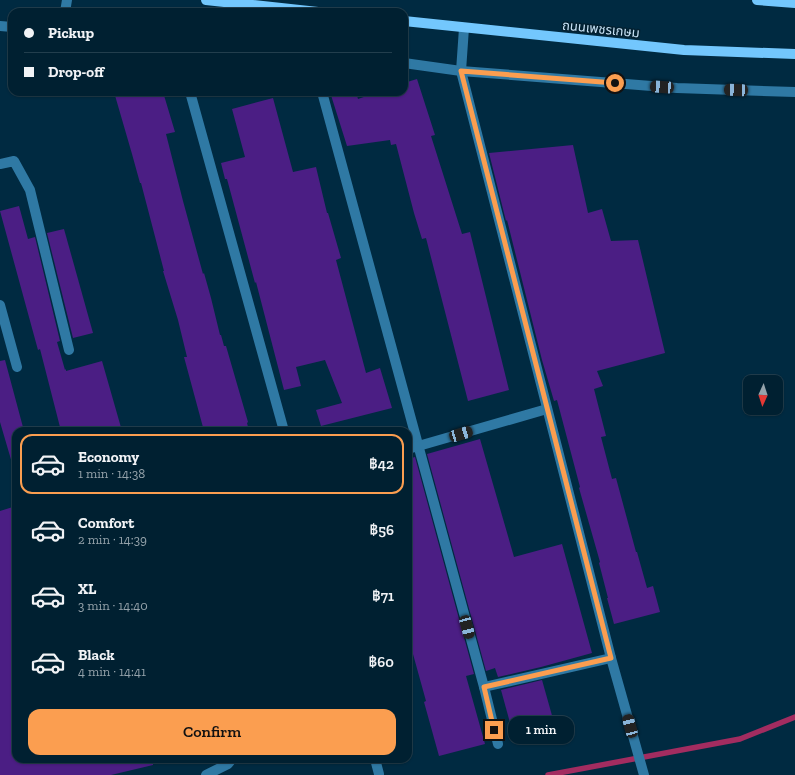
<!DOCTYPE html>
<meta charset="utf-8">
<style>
:root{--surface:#002031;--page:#0a2839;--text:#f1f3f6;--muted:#95a3ab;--line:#223e4d;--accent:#fb9e50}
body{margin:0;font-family:"Zilla Slab","Noto Sans Thai",serif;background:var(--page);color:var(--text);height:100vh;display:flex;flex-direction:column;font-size:15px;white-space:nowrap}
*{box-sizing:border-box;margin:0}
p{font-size:13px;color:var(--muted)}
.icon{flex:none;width:22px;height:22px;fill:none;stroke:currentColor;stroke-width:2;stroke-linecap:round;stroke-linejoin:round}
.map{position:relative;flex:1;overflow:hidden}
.side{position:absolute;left:12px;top:427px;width:400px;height:336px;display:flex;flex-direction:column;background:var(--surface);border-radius:12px;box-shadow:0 1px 3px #0004,0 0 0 1px var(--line)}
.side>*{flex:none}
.top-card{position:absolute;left:8px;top:8px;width:400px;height:88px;border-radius:12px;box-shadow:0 1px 3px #0004,0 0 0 1px var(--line);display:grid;align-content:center;height:88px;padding:0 16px;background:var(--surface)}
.needle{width:26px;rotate:183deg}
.buttons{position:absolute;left:743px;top:375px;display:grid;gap:8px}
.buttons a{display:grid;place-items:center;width:40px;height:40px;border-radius:8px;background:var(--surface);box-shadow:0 1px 3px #0004,0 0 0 1px var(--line);font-size:20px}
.end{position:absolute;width:18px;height:18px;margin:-9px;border:5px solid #fb9e50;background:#111;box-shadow:0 0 0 2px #111}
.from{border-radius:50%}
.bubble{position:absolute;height:28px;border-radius:12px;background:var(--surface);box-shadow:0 1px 3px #0004,0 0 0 1px var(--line);font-size:13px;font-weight:600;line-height:28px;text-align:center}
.car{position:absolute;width:12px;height:24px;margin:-12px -6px;border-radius:5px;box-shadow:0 0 3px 1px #0007;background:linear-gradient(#222 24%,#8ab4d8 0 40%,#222 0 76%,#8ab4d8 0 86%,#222 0)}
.top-card b{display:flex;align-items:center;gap:14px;height:38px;font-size:15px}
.top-card b+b{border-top:1px solid var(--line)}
.top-card i{width:10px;height:10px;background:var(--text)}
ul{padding:7px 0 0;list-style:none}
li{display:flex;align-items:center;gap:12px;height:60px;margin:0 8px 6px;padding:0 8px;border:2px solid transparent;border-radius:12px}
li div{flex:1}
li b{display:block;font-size:15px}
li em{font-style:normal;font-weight:600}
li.active{border-color:var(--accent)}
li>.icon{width:36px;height:36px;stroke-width:1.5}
.action{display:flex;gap:8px;margin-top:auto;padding:8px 16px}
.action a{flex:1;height:46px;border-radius:12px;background:var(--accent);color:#111;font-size:16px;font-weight:600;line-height:46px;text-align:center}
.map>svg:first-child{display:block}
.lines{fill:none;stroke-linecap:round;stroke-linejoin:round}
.stream{stroke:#a22c60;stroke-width:5.5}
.building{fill:#4b1e84}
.minor{stroke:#2f79a4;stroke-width:10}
.major{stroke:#73c7fd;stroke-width:10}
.route{stroke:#fb9e50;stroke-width:5}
.labels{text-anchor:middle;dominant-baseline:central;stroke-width:3;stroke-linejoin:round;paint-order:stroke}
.street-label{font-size:13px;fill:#c7e2f5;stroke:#032030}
</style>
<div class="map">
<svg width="795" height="775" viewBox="0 0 795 775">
<rect width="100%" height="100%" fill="#002a41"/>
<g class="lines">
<path class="stream" d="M548 775 740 739 795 717"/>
</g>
<g class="building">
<path d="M417 79 435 135 431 136 462 234 470 232 509 390 468 401 426 238 422 239 414 213 396 144 391 145 390 140 347 146 330 92H356L358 99 378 92H404V83Z"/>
<path d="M114 92H163L175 132 166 134 183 201 203 274 204 273 211 298 220 335H221L224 346H226L248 422 247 423 249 431H204L184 357H187L178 320 163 271H164L141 183H140L132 154Z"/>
<path d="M273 98 293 172 316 167 327 213H328L341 258 336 260 366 373 380 368 392 408 321 426 316 410 342 403 325 360 296 367 301 386 284 390 256 282 255 283 227 179H225L221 163 245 157 232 109Z"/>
<path d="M573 145 588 213 602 209 611 241 638 240 665 353 597 371 603 386 594 389 606 436 601 437 612 479 616 478 636 552H637L647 588 653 586 660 612 614 624 607 598H608L599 563 600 562 579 488 580 487 557 400 554 401 542 360 507 220 506 221 489 153Z"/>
<path d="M19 206 28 239 35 237 60 341 57 342 65 370 66 369V371L102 361 122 431H61L40 349 38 350 0 211Z"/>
<path d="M64 229 93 333 73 338 47 233Z"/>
<path d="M5 360 24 431H16V462L12 463 0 422V361Z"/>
<path d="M480 439 514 557 562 544 592 653 541 667 498 677 495 668 486 671 427 454Z"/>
<path d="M415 457 474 674 466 676 485 744 439 756 424 702 426 701 408 636V459Z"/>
<path d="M16 506V759H153V765L111 775H0V511Z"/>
<path d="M542 680 553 719 512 730 501 690Z"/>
</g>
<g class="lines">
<g class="minor">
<path d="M65 12 67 0"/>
<path d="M0 26 12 27"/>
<path d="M464 28 461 71 611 658 644 775"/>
<path d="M404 63 461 71 677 88 795 92"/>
<path d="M190 92 284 431"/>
<path d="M322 92 484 687 498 744"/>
<path d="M0 164 14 161 30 190 69 350"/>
<path d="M0 305 17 367"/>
<path d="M408 449 547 409"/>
<path d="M484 687 611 658"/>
<path d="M375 759 379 774"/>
<path d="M206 775 228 764 232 759"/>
</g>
<g class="major">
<path d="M206 0 318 12"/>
<path d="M757 0 795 3"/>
<path d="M404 21 684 50 795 54"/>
</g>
</g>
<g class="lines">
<path class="route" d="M494 730 484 687 611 658 461 71 615 83"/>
</g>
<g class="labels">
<g class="street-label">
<text transform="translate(601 29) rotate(6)">ถนนเพชรเกษม</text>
</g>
</g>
</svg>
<div class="buttons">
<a><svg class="needle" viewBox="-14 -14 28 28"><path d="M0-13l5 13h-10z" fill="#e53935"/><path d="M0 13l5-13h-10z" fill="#95a3ab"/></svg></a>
</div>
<i class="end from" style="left:615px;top:83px"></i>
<i class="end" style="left:494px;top:730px"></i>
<div class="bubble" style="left:508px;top:716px;width:66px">1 min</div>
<i class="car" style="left:662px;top:87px;rotate:274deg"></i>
<i class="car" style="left:736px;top:90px;rotate:272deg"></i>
<i class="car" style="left:461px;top:434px;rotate:74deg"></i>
<i class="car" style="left:467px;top:627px;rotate:165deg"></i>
<i class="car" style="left:630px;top:726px;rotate:345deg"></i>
<div class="top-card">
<b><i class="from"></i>Pickup</b>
<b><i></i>Drop-off</b>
</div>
<section class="side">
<ul>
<li class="active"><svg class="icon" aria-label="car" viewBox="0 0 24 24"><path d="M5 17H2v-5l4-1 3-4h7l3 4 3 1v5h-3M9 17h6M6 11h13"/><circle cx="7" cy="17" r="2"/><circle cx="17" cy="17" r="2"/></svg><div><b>Economy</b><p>1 min · 14:38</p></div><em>฿42</em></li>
<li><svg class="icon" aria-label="car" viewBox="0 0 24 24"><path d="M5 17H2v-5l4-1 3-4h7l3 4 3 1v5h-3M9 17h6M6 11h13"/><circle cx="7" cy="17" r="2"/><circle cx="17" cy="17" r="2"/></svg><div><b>Comfort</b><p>2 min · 14:39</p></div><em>฿56</em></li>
<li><svg class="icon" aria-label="car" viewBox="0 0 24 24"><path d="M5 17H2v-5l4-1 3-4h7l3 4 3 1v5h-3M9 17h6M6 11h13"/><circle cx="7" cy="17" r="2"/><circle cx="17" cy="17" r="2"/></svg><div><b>XL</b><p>3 min · 14:40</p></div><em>฿71</em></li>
<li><svg class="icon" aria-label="car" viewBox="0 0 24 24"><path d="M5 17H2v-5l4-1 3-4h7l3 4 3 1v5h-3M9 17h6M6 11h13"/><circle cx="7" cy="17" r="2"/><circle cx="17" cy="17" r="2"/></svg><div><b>Black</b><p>4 min · 14:41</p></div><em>฿60</em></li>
</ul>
<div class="action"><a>Confirm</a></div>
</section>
</div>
